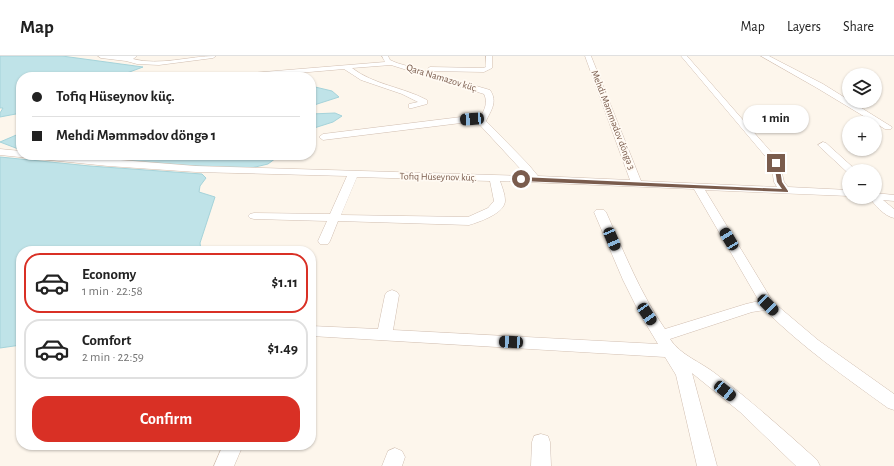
<!DOCTYPE html>
<meta charset="utf-8">
<style>
:root{--surface:#fff;--page:#f2f2f2;--text:#222;--muted:#767676;--line:#e0e0e0;--accent:#d93025}
body{margin:0;font-family:"Alegreya Sans",sans-serif;background:var(--page);color:var(--text);height:100vh;display:flex;flex-direction:column;font-size:15px;white-space:nowrap}
*{box-sizing:border-box;margin:0}
p{font-size:13px;color:var(--muted)}
.icon{flex:none;width:22px;height:22px;fill:none;stroke:currentColor;stroke-width:2;stroke-linecap:round;stroke-linejoin:round}
.map{position:relative;flex:1;overflow:hidden}
.details{position:absolute;left:16px;top:190px;width:300px;height:204px;display:flex;flex-direction:column;background:var(--surface);border-radius:16px;box-shadow:0 1px 3px #0004}
.details>*{flex:none}
.top-card{position:absolute;left:16px;top:16px;width:300px;height:88px;border-radius:16px;box-shadow:0 1px 3px #0004;display:grid;align-content:center;height:88px;padding:0 16px;background:var(--surface)}
.fabs{position:absolute;left:842px;top:12px;display:grid;gap:8px}
.fabs a{display:grid;place-items:center;width:40px;height:40px;border-radius:50%;background:var(--surface);box-shadow:0 1px 3px #0004;font-size:20px}
.end{position:absolute;width:18px;height:18px;margin:-9px;border:5px solid #7a5c4d;background:#fff;box-shadow:0 0 0 2px #fff}
.from{border-radius:50%}
.bubble{position:absolute;height:28px;border-radius:14px;background:var(--surface);box-shadow:0 1px 3px #0004;font-size:13px;font-weight:700;line-height:28px;text-align:center}
.car{position:absolute;width:12px;height:24px;margin:-12px -6px;border-radius:5px;box-shadow:0 0 3px 1px #0007;background:linear-gradient(#222 24%,#8ab4d8 0 40%,#222 0 76%,#8ab4d8 0 86%,#222 0)}
.top-card b{display:flex;align-items:center;gap:14px;height:38px;font-size:15px}
.top-card b+b{border-top:1px solid var(--line)}
.top-card i{width:10px;height:10px;background:var(--text)}
ul{padding:7px 0 0;list-style:none}
li{display:flex;align-items:center;gap:12px;height:60px;margin:0 8px 6px;padding:0 8px;border:2px solid var(--line);border-radius:16px}
li div{flex:1}
li b{display:block;font-size:15px}
li em{font-style:normal;font-weight:700}
li.on{border-color:var(--accent)}
li>.icon{width:36px;height:36px;stroke-width:1.5}
.button{display:flex;gap:8px;margin-top:auto;padding:8px 16px}
.button a{flex:1;height:46px;border-radius:16px;background:var(--accent);color:#fff;font-size:16px;font-weight:700;line-height:46px;text-align:center}
header{display:flex;align-items:center;gap:24px;box-sizing:border-box;height:56px;padding:0 20px;background:var(--surface);border-bottom:1px solid var(--line)}
header strong{font-size:19px}
nav{display:flex;gap:22px;margin-inline-start:auto;font-size:14px}
.map>svg:first-child{display:block}
.water{fill:#bfe3e8;stroke:#a5d3da}
.lines{fill:none;stroke-linecap:round;stroke-linejoin:round}
.minor-casing{stroke:#d1beb0;stroke-width:1}
.minor{fill:#fff;fill-rule:evenodd}
.route{fill:#7a5c4d}
.labels{text-anchor:middle;dominant-baseline:central;stroke-width:3.5;stroke-linejoin:round;paint-order:stroke}
.far-street-label{font-size:10px;fill:#7a5c4d;stroke:#fffaf3}
</style>
<header>
<strong>Map</strong>
<nav><a>Map</a><a>Layers</a><a>Share</a></nav>
</header>
<div class="map">
<svg width="894" height="410" viewBox="0 0 894 410">
<rect width="100%" height="100%" fill="#fdf6ec"/>
<g class="water">
<path d="M0 0H62L143 11 116 21H21V57L0 61V57L3 52H0Z"/>
<path d="M311 30 332 35 339 41 311 50Z"/>
<path d="M335 57 342 60 333 66 311 73V58Z"/>
<path d="M21 77V94L0 86Z"/>
<path d="M66 99H280L268 108 247 113 138 107Z"/>
<path d="M0 101 90 110 202 118 206 122 200 130 199 136 215 141 200 187 201 195H21V289L0 292Z"/>
</g>
<g class="lines">
<g class="minor-casing">
<g id="minor">
<path d="M98 0H137L133 3C160 10 189 0 216 0L213 2 159 9 137 8 126 5 101 2Z"/>
<path d="M382 0H388L390 4 397 7 490 34C498 46 491 54 486 65L528 108 538 120 630 124 585 0H591L641 125 777 131 774 126 771 107 681 0H687L779 105 784 126 788 131 849 134V140L705 134 773 246 818 284 894 338V354L888 352C845 321 802 291 765 254L752 256 670 283C680 299 701 306 716 318 751 345 784 374 817 404L820 410H796L740 356 692 317 717 410H697L676 319 665 301 311 280V270L378 273 385 239 387 236 392 234 397 236 399 239 393 274 658 288 640 258 623 224 594 156 596 154H604L606 156C624 196 640 237 665 273L746 248 759 245 694 133 500 125C502 131 505 138 505 144 506 157 479 166 469 169L338 165 330 185 328 188H320L318 185 327 165 254 163 250 162 248 160 250 158 254 157 330 158 347 120 196 116 108 110 0 99V93L21 95V99H57L196 110 527 120 478 67H461L323 84 319 81 323 78 461 61H480C485 54 488 46 484 38L391 9 352 12C374 29 403 31 427 44V48L412 52H409V48L418 46 402 38 361 24 344 13 251 21H224L227 19 385 6ZM357 121 490 125 494 145 488 152 468 161 341 159Z"/>
<path d="M486 0H492V12L484 16 430 15 427 13 430 11 483 12 486 11Z"/>
<path d="M761 0H769L823 28 892 71 891 73H885L817 32Z"/>
<path d="M823 86 826 87 857 115H849L848 117 820 91 818 89Z"/>
<path d="M875 137 894 139V145L883 144 894 153V162C884 160 875 149 869 141H875Z"/>
<path d="M541 378 548 380 550 386 551 410H531L532 386 534 380Z"/>
<path d="M223 389H243L234 410H214Z"/>
<path d="M395 392 402 395 405 401 402 410H382L388 395Z"/>
</g>
</g>
<use href="#minor" class="minor"/>
</g>
<path class="route" d="M776 105 779 107 782 126 788 135V136L521 125 519 123 521 121 782 133 777 126 774 107Z"/>
<g class="labels">
<g class="far-street-label">
<text transform="translate(442 22) rotate(17)">Qara Namazov küç.</text>
<text transform="translate(613 64) rotate(69)">Mehdi Məmmədov döngə 3</text>
<text transform="translate(438 121) rotate(1)">Tofiq Hüseynov küç.</text>
</g>
</g>
</svg>
<div class="fabs">
<a><svg class="icon" aria-label="layers" viewBox="0 0 24 24"><path d="M12 4l9 5-9 5-9-5zM3 14l9 5 9-5"/></svg></a>
<a>+</a>
<a>−</a>
</div>
<i class="end from" style="left:521px;top:123px"></i>
<i class="end" style="left:776px;top:107px"></i>
<div class="bubble" style="left:743px;top:49px;width:66px">1 min</div>
<i class="car" style="left:472px;top:63px;rotate:266deg"></i>
<i class="car" style="left:612px;top:183px;rotate:157deg"></i>
<i class="car" style="left:729px;top:183px;rotate:329deg"></i>
<i class="car" style="left:768px;top:249px;rotate:135deg"></i>
<i class="car" style="left:647px;top:258px;rotate:146deg"></i>
<i class="car" style="left:511px;top:286px;rotate:273deg"></i>
<i class="car" style="left:725px;top:335px;rotate:129deg"></i>
<div class="top-card">
<b><i class="from"></i>Tofiq Hüseynov küç.</b>
<b><i></i>Mehdi Məmmədov döngə 1</b>
</div>
<section class="details">
<ul>
<li class="on"><svg class="icon" aria-label="car" viewBox="0 0 24 24"><path d="M5 17H2v-5l4-1 3-4h7l3 4 3 1v5h-3M9 17h6M6 11h13"/><circle cx="7" cy="17" r="2"/><circle cx="17" cy="17" r="2"/></svg><div><b>Economy</b><p>1 min · 22:58</p></div><em>$1.11</em></li>
<li><svg class="icon" aria-label="car" viewBox="0 0 24 24"><path d="M5 17H2v-5l4-1 3-4h7l3 4 3 1v5h-3M9 17h6M6 11h13"/><circle cx="7" cy="17" r="2"/><circle cx="17" cy="17" r="2"/></svg><div><b>Comfort</b><p>2 min · 22:59</p></div><em>$1.49</em></li>
</ul>
<div class="button"><a>Confirm</a></div>
</section>
</div>
